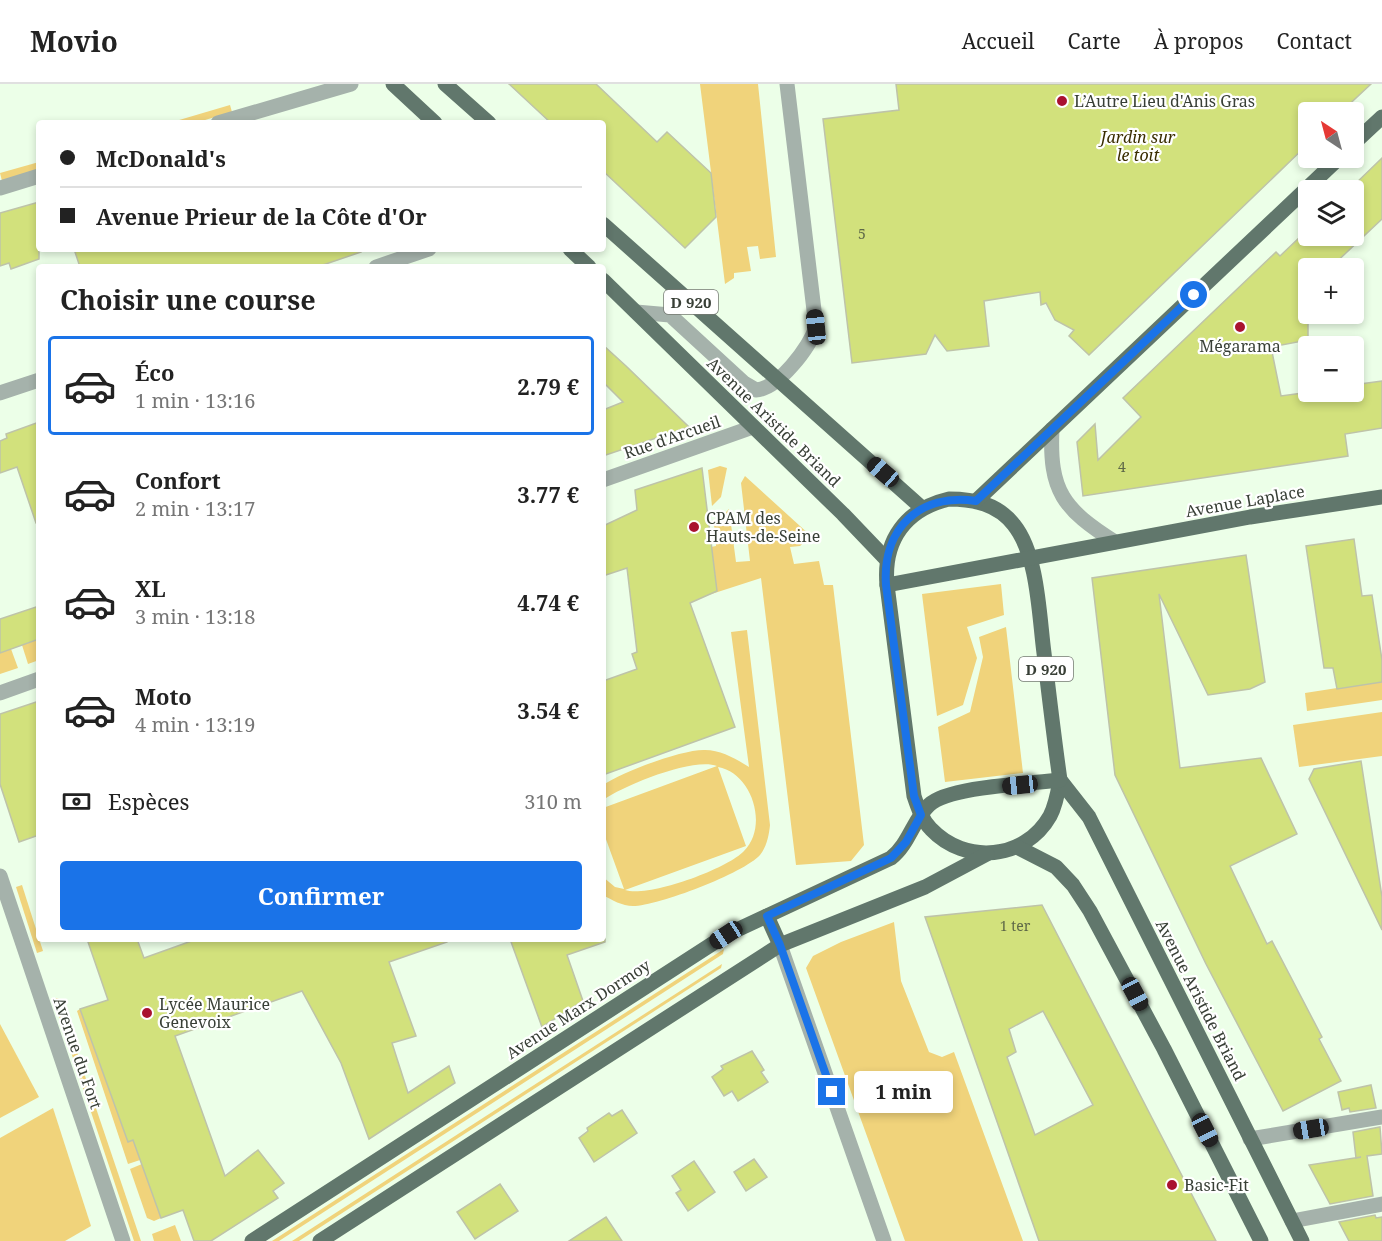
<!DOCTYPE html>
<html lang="fr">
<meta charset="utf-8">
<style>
:root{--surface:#fff;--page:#f6f6f6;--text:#222;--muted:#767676;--line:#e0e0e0;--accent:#1a73e8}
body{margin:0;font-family:"Noto Serif",serif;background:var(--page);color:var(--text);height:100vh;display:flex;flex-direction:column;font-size:22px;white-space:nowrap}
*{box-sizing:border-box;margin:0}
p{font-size:20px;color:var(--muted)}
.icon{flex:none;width:33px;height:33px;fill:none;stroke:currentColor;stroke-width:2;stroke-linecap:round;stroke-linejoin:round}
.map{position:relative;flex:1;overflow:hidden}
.panel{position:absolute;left:36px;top:180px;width:570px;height:678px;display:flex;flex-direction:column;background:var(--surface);border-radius:6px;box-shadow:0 3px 9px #0003}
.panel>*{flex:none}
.banner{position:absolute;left:36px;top:36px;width:570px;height:132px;border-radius:6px;box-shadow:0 3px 9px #0003;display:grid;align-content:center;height:132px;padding:0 24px;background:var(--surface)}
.needle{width:39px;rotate:324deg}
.tools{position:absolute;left:1298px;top:18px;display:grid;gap:12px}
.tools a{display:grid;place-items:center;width:66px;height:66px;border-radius:6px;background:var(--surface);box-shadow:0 3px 9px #0003;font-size:30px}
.end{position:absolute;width:27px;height:27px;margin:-14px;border:8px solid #1a73e8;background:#fff;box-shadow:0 0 0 3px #fff}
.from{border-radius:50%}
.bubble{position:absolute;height:42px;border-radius:6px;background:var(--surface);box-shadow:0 3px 9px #0003;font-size:20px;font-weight:700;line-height:42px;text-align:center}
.car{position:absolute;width:18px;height:36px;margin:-18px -9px;border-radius:8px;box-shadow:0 0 4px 2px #0007;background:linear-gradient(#222 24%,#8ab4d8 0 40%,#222 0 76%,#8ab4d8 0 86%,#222 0)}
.banner b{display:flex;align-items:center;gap:21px;height:57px;font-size:22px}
.banner b+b{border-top:2px solid var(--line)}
.banner i{width:15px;height:15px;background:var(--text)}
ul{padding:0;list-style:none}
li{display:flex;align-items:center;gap:18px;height:99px;margin:0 12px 9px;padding:0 12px;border:3px solid transparent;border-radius:6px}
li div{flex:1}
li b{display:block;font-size:22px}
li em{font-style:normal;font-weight:700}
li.selected{border-color:var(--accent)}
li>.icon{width:54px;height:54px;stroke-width:1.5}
h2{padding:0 24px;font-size:27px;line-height:72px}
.pay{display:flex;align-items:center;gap:15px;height:66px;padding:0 24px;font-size:22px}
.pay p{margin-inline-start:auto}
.button{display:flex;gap:12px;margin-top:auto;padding:12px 24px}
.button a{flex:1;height:69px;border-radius:6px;background:var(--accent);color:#fff;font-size:24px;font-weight:700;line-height:69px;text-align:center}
header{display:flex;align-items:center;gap:36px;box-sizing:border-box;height:84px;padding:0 30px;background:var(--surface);border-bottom:2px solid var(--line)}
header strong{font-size:28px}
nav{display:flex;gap:33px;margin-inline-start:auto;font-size:21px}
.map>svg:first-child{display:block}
.green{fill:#f0d37b;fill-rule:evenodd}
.building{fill:#d2e17c;stroke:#bec3a9;stroke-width:1.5;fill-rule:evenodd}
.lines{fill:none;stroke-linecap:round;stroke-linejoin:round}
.minor{stroke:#a5b2ab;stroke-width:15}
.major{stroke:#61776c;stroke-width:15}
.route{stroke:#1a73e8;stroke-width:8}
.poi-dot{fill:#a91230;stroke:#fff;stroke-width:2}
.labels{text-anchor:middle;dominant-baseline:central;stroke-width:4.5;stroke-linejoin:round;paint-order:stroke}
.number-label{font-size:14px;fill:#5e6848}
.shield{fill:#fff;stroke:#747972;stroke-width:1.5}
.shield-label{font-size:15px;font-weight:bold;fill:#383f36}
.poi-label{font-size:16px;fill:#383f36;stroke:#fff;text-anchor:start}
.park-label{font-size:16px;font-style:italic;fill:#3a2d00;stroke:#fff}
.street-label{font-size:16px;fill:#383f36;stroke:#fff}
</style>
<header>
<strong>Movio</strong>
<nav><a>Accueil</a><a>Carte</a><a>À propos</a><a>Contact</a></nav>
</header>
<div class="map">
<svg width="1382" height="1157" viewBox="0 0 1382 1157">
<rect width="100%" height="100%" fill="#ecffe8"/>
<g class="green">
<path d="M700 0H758L776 173 760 175 758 162 747 163 751 187 734 189V194L725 200Z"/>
<path d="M230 21 232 28 195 39H169Z"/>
<path d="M39 78V86L2 97 0 89Z"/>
<path d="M720 382 727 384 721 413 712 422 708 386Z"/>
<path d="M745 392 811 452 800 462 790 463 794 480 819 477 824 501H833L864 761 851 777 796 781 761 494 693 516 711 463 716 462 714 440 729 425 736 478 750 477 741 399Z"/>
<path d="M1001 500 1004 531 967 543 977 574 963 621 937 632 922 510Z"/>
<path d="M1006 543 1023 689 945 698 938 643 970 628 983 573 979 553Z"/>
<path d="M747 546 770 741C769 751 767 762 760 771 744 789 658 822 633 822 622 822 612 816 603 811V793L615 803 624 805 603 747V724L717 682C693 673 625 701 603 716V701C622 688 683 665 705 666 721 666 736 675 749 683L731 548ZM718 683C752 689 769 742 744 767 727 785 648 814 625 806L746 762Z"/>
<path d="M39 555V576L28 580 22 561Z"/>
<path d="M11 565 18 584 0 590V568Z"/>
<path d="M1382 597V616L1307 627 1305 609Z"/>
<path d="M1382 628V672L1299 683 1293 641Z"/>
<path d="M22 801 43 867 37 869 16 803Z"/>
<path d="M894 838 901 897 929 968 942 973 954 968 1023 1157H905L806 884 813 872 841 858Z"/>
<path d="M724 865 723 870 279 1157H272Z"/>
<path d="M722 880 721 884 299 1157H292Z"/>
<path d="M56 914 59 915 141 1157H134L54 917Z"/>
<path d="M80 925 128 1058 133 1056 140 1076 128 1080 77 927Z"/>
<path d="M0 940 39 1013 0 1034Z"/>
<path d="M53 1024 91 1142 65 1157H0V1054Z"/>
<path d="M142 1080 161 1134 154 1137 147 1134 130 1085Z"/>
<path d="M175 1141 181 1157H154L152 1150Z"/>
</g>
<g class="building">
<path d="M509 0H596L657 58 667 48 711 89 716 133 685 164 603 87V39H551Z"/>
<path d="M896 0H1371L1341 28H1308V60L1089 271 1069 252 1074 246 1055 236 1046 219 1041 221 1040 208 984 217 989 262 947 267 935 251 926 270 852 279 823 35 899 26Z"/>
<path d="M1382 74V135L1330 184H1308V256L1271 263 1281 312 1310 308H1353V301L1382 297V344L1345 350 1348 372 1083 412 1077 358 1095 340 1098 376 1141 333 1123 314 1276 168 1280 172 1301 152H1353V102Z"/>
<path d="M39 118V175L11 185 9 179 0 182V129Z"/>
<path d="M74 165H360L361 168 317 183H80Z"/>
<path d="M603 261 626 282 689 343 603 372V326L623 318 603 298Z"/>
<path d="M39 338V439H36L17 383 0 389V357L7 354 6 350Z"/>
<path d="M702 384 717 507 690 519 735 643 603 691V597L637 585 632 570 637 568 627 484 603 492V442L637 426 635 406Z"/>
<path d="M1354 455 1362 512 1372 511 1382 576V598L1337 605 1333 584H1324L1306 462Z"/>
<path d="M1246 471 1265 598 1250 605 1208 611 1159 510 1180 684 1261 674 1297 750 1230 782 1267 860 1272 857 1322 953 1319 955 1341 997 1283 1027 1206 880 1115 691 1092 494Z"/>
<path d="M39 522V555L0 569V535Z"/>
<path d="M39 617V751L19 758 0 700V630Z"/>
<path d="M1361 677 1382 813V846L1309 695 1314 685Z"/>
<path d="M1042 821 1152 1034 1216 1157H1039L925 833ZM1043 927 1093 1021 1035 1051 1007 973 1016 968 1009 945Z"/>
<path d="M87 855H137L144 874 197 855H447V858L389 878 416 952 392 959 408 1009 449 982 455 999 369 1055 341 979 302 907 175 952 225 1092 258 1066 284 1099 273 1107 278 1114 211 1157H194L183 1126 161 1134 133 1056 128 1058 80 925 108 916Z"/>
<path d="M510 855H605V858L567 871 583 917 542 943Z"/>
<path d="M752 967 764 986 761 988 768 998 738 1017 732 1007 724 1012 712 993 723 985 721 982Z"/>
<path d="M1371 1001 1376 1024 1350 1028 1349 1024 1342 1026 1338 1008Z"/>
<path d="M622 1026 637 1049 594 1078 579 1054 588 1047 587 1044 609 1029 612 1032Z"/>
<path d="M1380 1043 1382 1070 1367 1072 1373 1112 1330 1120 1309 1081 1361 1073 1356 1074 1353 1048Z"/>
<path d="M754 1075 767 1093 746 1107 734 1088Z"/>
<path d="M694 1077 715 1108 688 1127 676 1109 681 1106 672 1092Z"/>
<path d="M500 1100 518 1127 475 1155 457 1128Z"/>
<path d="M1375 1131 1376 1134 1382 1133V1157H1349L1339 1138Z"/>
<path d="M606 1133 622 1157H569Z"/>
</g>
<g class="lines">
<g class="minor">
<path d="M218 39 351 0"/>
<path d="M0 104 39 92"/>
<path d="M376 183 429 165"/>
<path d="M636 228 670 231 744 299 756 306C778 305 810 263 816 243L787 0"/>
<path d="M0 309 39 296"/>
<path d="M1052 345C1049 407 1063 425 1115 458"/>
<path d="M603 396 753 343"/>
<path d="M0 609 39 595"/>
<path d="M0 792 123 1157"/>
<path d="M780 861 884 1157"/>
<path d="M1250 1055 1382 1033"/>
<path d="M1292 1137 1382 1120"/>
</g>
<g class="major">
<path d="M393 0 435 39"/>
<path d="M445 0 489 39"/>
<path d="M1353 60 1382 33"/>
<path d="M603 140 922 424"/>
<path d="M570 165 589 183"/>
<path d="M603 196 843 430 886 475"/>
<path d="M949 415C974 415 998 420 1014 441 1038 471 1039 531 1044 569 1049 611 1054 654 1060 696 1058 708 1056 721 1050 732 1025 776 965 781 931 745 922 736 918 724 914 712L887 501C883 456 906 425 949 415Z"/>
<path d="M976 417 1339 74"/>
<path d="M887 501 1250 433 1382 413"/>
<path d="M1060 696 1089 733 1302 1157"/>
<path d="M1017 763 1056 783 1073 801 1090 827 1164 965 1261 1157"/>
<path d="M767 832 780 861"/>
<path d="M252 1157 726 851 891 774C909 760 913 736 929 721 949 702 1029 700 1060 696"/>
<path d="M320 1157 780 861 925 803 987 770"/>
</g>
</g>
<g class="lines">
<path class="route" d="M832 1008 780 861 767 832 891 774 906 758 921 731 914 712 886 501C882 444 920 409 976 417L1194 211"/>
</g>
<g class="poi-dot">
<circle cx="1062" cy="17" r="6"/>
<circle cx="1240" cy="243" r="6"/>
<circle cx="694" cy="443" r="6"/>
<circle cx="147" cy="929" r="6"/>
<circle cx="1172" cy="1101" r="6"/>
</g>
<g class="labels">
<g class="number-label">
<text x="862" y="149">5</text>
<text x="1122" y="382">4</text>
<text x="1015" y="841">1 ter</text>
</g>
<g class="shield">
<rect x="664" y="206" width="54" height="24" rx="4.5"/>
<rect x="1019" y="573" width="54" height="24" rx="4.5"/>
</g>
<g class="shield-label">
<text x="691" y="218">D 920</text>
<text x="1046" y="585">D 920</text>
</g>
<g class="poi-label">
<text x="1074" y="17">L’Autre Lieu d'Anis Gras</text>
<text x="1240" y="262" text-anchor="middle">Mégarama</text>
<text x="706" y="434">CPAM des<tspan x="706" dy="18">Hauts-de-Seine</tspan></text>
<text x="159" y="920">Lycée Maurice<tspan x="159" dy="18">Genevoix</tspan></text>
<text x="1184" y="1101">Basic-Fit</text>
</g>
<g class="park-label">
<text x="1138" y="53">Jardin sur<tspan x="1138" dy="18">le toit</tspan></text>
</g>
<g class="street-label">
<text transform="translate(774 338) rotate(44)">Avenue Aristide Briand</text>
<text transform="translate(672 353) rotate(-19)">Rue d'Arcueil</text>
<text transform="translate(1245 417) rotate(-10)">Avenue Laplace</text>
<text transform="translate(1201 916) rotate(63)">Avenue Aristide Briand</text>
<text transform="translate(578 925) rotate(-33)">Avenue Marx Dormoy</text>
<text transform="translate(78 969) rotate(71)">Avenue du Fort</text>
</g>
</g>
</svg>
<div class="tools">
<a><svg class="needle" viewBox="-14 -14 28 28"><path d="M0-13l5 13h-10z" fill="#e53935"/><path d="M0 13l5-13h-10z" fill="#767676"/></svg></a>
<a><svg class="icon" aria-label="layers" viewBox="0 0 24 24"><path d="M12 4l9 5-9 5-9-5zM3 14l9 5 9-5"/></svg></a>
<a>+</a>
<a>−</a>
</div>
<i class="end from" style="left:1194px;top:211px"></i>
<i class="end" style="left:832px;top:1008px"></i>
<div class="bubble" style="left:854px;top:987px;width:99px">1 min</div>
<i class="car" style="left:816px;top:243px;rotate:354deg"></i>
<i class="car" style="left:883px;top:388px;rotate:311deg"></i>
<i class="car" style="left:1020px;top:701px;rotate:264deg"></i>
<i class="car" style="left:726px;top:851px;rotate:237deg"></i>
<i class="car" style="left:1135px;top:910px;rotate:152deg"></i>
<i class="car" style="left:1311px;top:1045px;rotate:261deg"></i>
<i class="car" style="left:1205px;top:1046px;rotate:153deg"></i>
<div class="banner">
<b><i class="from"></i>McDonald's</b>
<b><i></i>Avenue Prieur de la Côte d'Or</b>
</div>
<section class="panel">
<h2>Choisir une course</h2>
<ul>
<li class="selected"><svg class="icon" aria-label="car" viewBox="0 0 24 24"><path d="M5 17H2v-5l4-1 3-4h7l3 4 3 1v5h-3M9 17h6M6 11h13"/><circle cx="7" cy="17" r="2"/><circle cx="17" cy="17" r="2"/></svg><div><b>Éco</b><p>1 min · 13:16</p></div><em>2.79 €</em></li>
<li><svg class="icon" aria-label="car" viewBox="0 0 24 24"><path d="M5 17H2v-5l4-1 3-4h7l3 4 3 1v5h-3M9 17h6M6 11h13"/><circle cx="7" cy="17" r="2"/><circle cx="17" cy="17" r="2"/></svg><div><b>Confort</b><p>2 min · 13:17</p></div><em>3.77 €</em></li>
<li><svg class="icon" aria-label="car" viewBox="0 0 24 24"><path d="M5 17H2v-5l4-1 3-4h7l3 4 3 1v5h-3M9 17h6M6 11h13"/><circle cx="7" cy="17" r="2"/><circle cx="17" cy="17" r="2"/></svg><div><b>XL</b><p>3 min · 13:18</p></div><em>4.74 €</em></li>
<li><svg class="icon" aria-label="car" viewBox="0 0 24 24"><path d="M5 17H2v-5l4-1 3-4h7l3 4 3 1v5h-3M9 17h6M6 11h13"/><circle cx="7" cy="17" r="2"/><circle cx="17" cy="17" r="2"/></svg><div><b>Moto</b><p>4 min · 13:19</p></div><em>3.54 €</em></li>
</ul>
<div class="pay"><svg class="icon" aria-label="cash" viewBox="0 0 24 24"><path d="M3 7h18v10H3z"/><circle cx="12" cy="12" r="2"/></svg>Espèces<p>310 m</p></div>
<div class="button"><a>Confirmer</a></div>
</section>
</div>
